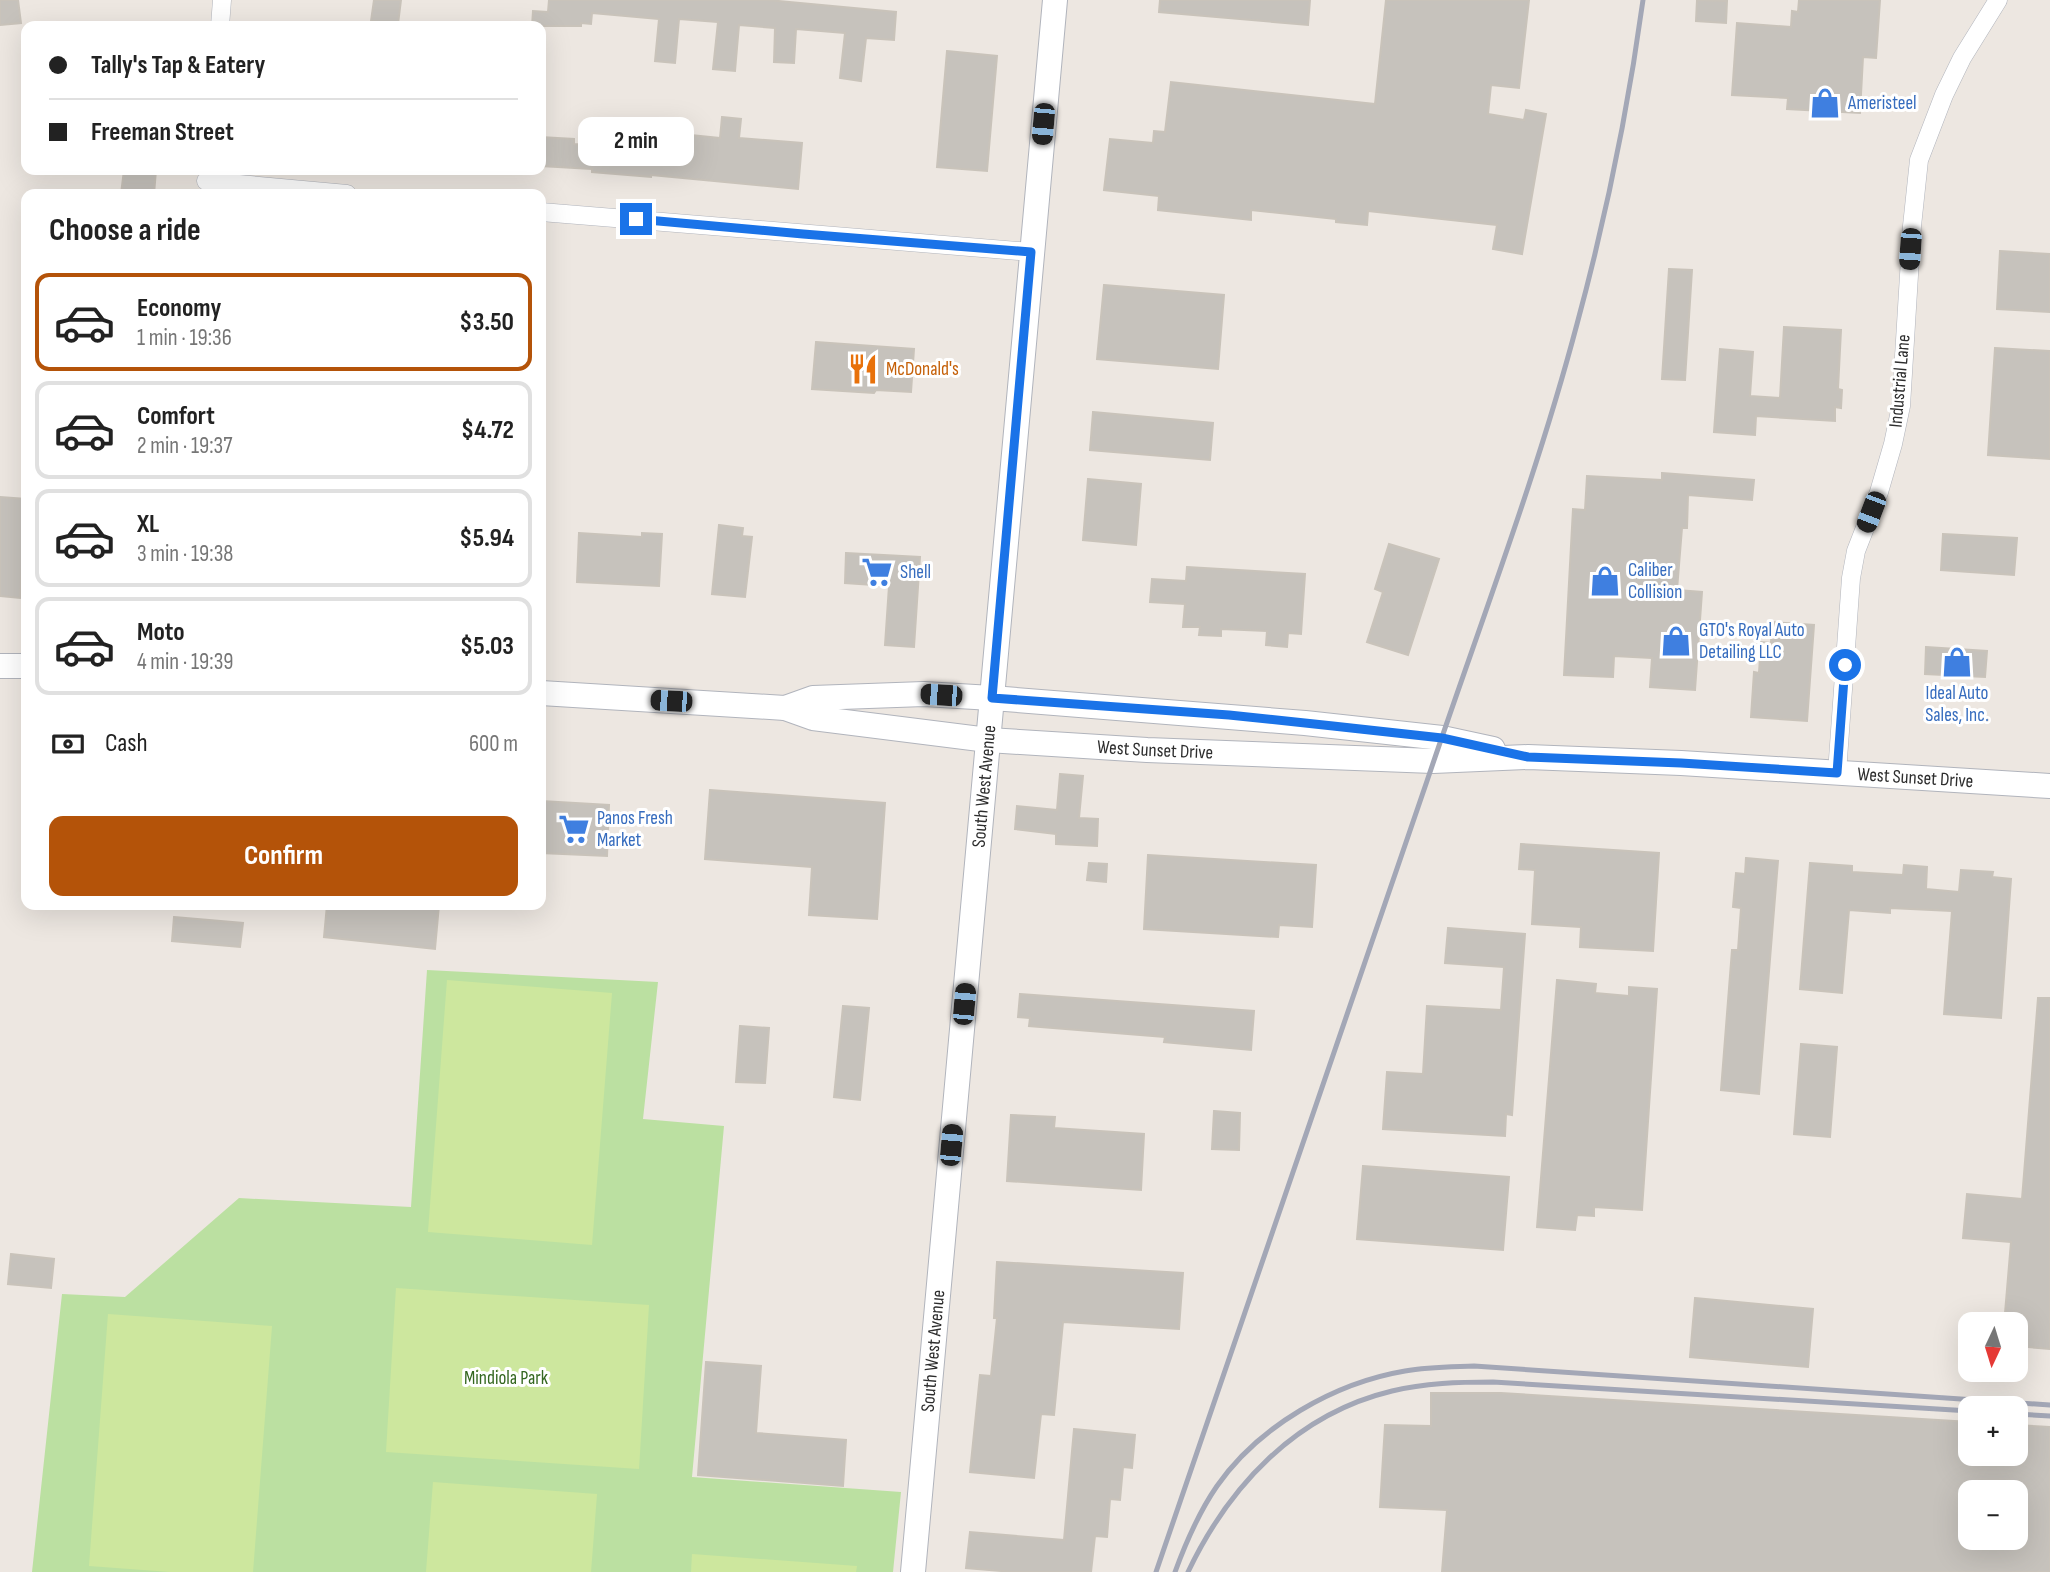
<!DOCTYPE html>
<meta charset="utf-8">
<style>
:root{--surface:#fff;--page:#f2f2f2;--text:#222;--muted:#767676;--line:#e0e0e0;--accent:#b45309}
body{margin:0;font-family:"Sofia Sans Condensed",sans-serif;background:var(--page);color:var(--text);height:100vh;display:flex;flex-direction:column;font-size:26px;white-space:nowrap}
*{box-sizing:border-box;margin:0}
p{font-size:23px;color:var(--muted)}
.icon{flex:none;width:38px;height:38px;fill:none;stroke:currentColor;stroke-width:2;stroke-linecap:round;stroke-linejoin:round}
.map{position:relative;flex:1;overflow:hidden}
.details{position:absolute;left:21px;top:189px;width:525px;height:721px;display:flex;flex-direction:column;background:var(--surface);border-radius:14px;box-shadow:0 7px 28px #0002}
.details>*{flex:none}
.hud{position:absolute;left:21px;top:21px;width:525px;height:154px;border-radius:14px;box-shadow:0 7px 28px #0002;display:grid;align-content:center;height:154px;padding:0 28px;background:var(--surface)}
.needle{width:46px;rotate:184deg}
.buttons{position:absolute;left:1958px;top:1312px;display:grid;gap:14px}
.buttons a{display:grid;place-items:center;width:70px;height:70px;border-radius:14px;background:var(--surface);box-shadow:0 7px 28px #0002;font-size:35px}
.end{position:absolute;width:32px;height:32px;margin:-16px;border:9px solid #1a73e8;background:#fff;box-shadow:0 0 0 4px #fff}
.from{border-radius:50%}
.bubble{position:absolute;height:49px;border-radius:14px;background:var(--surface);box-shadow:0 7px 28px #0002;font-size:23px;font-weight:700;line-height:49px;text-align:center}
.car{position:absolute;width:21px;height:42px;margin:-21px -10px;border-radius:9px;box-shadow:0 0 5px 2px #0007;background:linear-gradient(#222 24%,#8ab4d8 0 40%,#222 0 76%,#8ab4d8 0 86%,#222 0)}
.hud b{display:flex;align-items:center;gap:24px;height:66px;font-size:26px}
.hud b+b{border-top:2px solid var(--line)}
.hud i{width:18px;height:18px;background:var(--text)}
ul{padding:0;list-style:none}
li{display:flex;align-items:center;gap:21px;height:98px;margin:0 14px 10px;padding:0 14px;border:4px solid var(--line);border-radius:14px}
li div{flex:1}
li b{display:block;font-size:26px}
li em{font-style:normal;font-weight:700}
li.on{border-color:var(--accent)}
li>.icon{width:63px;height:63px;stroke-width:1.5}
h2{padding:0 28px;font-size:32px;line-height:84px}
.pay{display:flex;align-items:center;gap:18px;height:77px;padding:0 28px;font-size:26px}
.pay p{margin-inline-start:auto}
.cta{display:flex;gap:14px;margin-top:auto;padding:14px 28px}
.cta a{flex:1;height:80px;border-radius:14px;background:var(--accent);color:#fff;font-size:28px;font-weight:700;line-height:80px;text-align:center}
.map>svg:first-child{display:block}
.green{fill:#bbe0a1}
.pitch{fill:#cde79e}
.building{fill:#c6c2bc;stroke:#c9c3ba;stroke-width:2;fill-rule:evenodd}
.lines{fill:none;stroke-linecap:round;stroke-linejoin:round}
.street-casing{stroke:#b1b4bc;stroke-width:19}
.secondary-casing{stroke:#b1b4bc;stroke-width:26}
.street{stroke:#fff;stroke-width:18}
.secondary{stroke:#fff;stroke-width:24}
.rail{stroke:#a3a7b6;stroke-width:5}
.route{stroke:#1a73e8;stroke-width:9}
.labels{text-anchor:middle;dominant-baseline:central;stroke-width:6;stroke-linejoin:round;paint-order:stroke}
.shop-label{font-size:19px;fill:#366cbe;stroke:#fff;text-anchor:start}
.food-label{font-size:19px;fill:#c56008;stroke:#fff;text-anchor:start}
.street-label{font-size:19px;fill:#2d2d2d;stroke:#fff}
.park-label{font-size:19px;fill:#346720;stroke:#fff}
</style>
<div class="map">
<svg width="2050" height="1572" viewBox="0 0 2050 1572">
<rect width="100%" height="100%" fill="#ede7e1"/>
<path class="green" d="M427 970 658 982 643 1119 724 1126 692 1477 901 1492 893 1572H32L62 1294 125 1297 239 1198 411 1207Z"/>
<g class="pitch">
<path d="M447 980 612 993 592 1245 428 1232Z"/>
<path d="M396 1288 649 1305 639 1469 386 1452Z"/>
<path d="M108 1314 272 1326 253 1572H170L89 1566Z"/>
<path d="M433 1482 597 1494 591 1572H426Z"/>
<path d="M692 1554 857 1566 856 1572H691Z"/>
</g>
<g class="building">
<path d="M0 0H18L21 23 0 25Z"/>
<path d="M374 0H401L398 24 371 21Z"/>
<path d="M549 0H768L896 12 894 40 866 38 861 81 840 78 845 33 796 29 794 63 774 62 775 28 739 25 735 71 713 69 718 22 679 19 675 63 655 61 659 19 592 13 591 24 581 23V26H532L533 11 548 12Z"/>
<path d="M1160 0H1310L1308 25 1159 12Z"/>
<path d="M1386 0H1529L1519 88 1491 85 1488 114 1524 120 1526 110 1546 114 1522 254 1493 249 1497 225 1368 211 1367 225 1336 222V219L1251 210V220L1158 210 1159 196 1104 190 1110 139 1153 143 1154 131 1165 132 1171 82 1375 104Z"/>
<path d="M1697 0 1727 1 1726 23 1696 21Z"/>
<path d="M1799 0H1880L1876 58 1863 57 1860 113 1787 109 1788 98 1732 95 1737 23 1791 27 1792 11 1798 12Z"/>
<path d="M947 51 997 56 987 171 937 167Z"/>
<path d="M722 117 741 119 739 138 802 143 798 189 651 175V177L592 172V169L541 166V137L574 139V144L670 152 672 133 720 138Z"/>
<path d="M124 170H156L154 194H121Z"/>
<path d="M2000 251 2050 254V312L1997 309Z"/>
<path d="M1669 269 1692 270 1685 380 1662 379Z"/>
<path d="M1104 285 1224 295 1218 369 1097 359Z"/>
<path d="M1784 327 1841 330 1838 389 1842 390 1841 408 1835 407V421L1756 416 1755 435 1714 432 1720 349 1753 352 1750 396 1780 398Z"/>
<path d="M816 342 914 349 911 392 876 390 874 393 812 389Z"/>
<path d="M1995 348 2050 351V459L1988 455Z"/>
<path d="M1093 412 1213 423 1210 460 1090 450Z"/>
<path d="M1662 473 1754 480 1752 500 1688 495 1687 528H1682L1677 590 1702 592 1695 690 1650 687 1652 658 1614 656 1613 677 1564 675 1573 509 1585 510 1587 476 1662 480Z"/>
<path d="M1088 479 1141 484 1136 545 1083 540Z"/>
<path d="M0 497 26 499 20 598 0 596Z"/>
<path d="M719 525 743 528 742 536 752 537 745 597 712 594Z"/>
<path d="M579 533 642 537V533L662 534 659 586 577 582Z"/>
<path d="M1943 534 2017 538 2014 575 1941 570Z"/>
<path d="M1389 544 1439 559 1408 655 1367 642 1383 592 1375 589Z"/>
<path d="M846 553 920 557 914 647 885 645 889 586 845 583Z"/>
<path d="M1187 567 1305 574 1301 634 1288 633 1287 647 1266 645 1267 631 1221 629V636L1199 635 1200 627H1183L1185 604 1150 602 1152 579 1186 581Z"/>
<path d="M1772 622 1814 625 1807 721 1751 717 1754 672 1759 673 1761 642 1771 643Z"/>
<path d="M1926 647 1987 651 1985 677 1925 674Z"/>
<path d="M1060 774 1083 776 1079 818 1098 819 1097 846 1056 844V834L1015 829 1017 806 1057 810Z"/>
<path d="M710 790 885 803 877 919 809 915 812 867 705 859Z"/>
<path d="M541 801 609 805 607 856 541 853Z"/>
<path d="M1521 844 1659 853 1653 951 1580 947 1581 927 1532 924 1535 870 1519 869Z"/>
<path d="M1148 855 1316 865 1312 927 1279 925 1278 937 1144 929Z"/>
<path d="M1746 858 1778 861 1759 1094 1721 1090 1732 950H1738L1741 908 1733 907 1736 873 1745 874Z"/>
<path d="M1089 863 1107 864 1106 882 1087 880Z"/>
<path d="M1810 863 1852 866V872L1903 875 1904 865 1927 867 1926 889 1959 892 1961 870 1993 872 1992 877 2011 879 2001 1018 1944 1014 1952 911 1890 908V913L1849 910 1842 993 1800 989Z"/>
<path d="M327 905H439L435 949 324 937Z"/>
<path d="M174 917 243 923 240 947 172 941Z"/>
<path d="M1448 928 1525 934 1512 1115 1506 1114 1505 1136 1383 1129 1387 1072 1423 1074 1427 1006 1501 1010 1504 967 1445 963Z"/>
<path d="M1557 980 1596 984 1595 993 1629 996V987L1657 989 1642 1210 1594 1207V1216L1577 1215 1575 1230 1537 1227Z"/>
<path d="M1020 994 1254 1011 1251 1050 1164 1042 1165 1037 1029 1026 1030 1018 1018 1017Z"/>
<path d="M2038 998H2050V1349L2016 1346V1325H2004L2011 1242 1963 1238 1967 1194 2022 1199Z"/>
<path d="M843 1006 869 1008 860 1100 834 1097Z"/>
<path d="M740 1026 769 1028 765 1083 736 1082Z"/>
<path d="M1801 1044 1837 1047 1830 1137 1794 1134Z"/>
<path d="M1214 1111 1240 1113 1239 1150 1212 1149Z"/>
<path d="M1011 1115 1055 1117 1054 1128 1144 1134 1141 1190 1007 1181Z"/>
<path d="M1363 1166 1509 1177 1503 1250 1357 1239Z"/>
<path d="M11 1254 54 1259 51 1288 8 1284Z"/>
<path d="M997 1262 1183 1273 1179 1329 1063 1322 1054 1415 1041 1414 1034 1478 970 1472 980 1375 991 1376 997 1318H994Z"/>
<path d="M1695 1298 1813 1309 1808 1367 1690 1357Z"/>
<path d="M706 1362 761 1366 756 1433 846 1440 843 1486 698 1475Z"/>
<path d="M1431 1393H1501L1970 1422V1454H2016V1425L2050 1427V1572H1442L1447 1510 1380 1507 1385 1425 1431 1426ZM1970 1493H2016V1538H1970Z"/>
<path d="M1074 1429 1135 1435 1132 1468 1123 1467 1120 1500 1110 1499 1107 1537 1095 1536 1091 1572H1013L966 1568 970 1532 1064 1540Z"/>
</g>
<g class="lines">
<g class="street-casing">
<g id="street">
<path d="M220 26 222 0"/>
<path d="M206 181 347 194"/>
<path d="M541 212 1031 252"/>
<path d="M1837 773 1851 578 1856 551 1879 492 1893 444 1901 406 1912 226 1919 160 1944 95 1962 58 1998 0"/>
</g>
</g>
<g class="secondary-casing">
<g id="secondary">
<path d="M0 666H26"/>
<path id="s1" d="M541 693 785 708 813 718 988 740 1147 750 1433 761 1528 757 1681 763 2050 786"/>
<path d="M785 708 813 698 924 694 992 698 1305 723 1442 738 1493 749"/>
<path id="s2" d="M913 1572 1055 0"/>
</g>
</g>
<use href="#street" class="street"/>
<use href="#secondary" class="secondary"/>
<g class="rail">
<path d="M2016 1414 2050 1416"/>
<path d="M1156 1572C1246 1308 1336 1044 1427 781 1478 629 1536 479 1577 324 1606 217 1628 110 1643 0"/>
<path d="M1175 1572C1186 1542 1199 1512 1217 1486 1259 1426 1334 1383 1405 1371 1428 1367 1451 1367 1474 1366L2050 1405"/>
<path d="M1188 1572C1229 1486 1296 1414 1392 1391 1425 1383 1459 1382 1493 1382L1970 1411"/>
</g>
</g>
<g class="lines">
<path class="route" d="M636 219 803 234 1031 252 992 698 1229 715 1333 726 1442 738 1528 757 1681 763 1837 773 1845 665"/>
</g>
<defs>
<g id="shop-bare" transform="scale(2.415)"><path d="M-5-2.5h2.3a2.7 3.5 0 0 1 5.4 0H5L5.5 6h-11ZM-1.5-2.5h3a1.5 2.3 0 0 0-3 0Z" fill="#3f7fe0" stroke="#fff" stroke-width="2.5" paint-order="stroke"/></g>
<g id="restaurant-bare" transform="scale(2.415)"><path d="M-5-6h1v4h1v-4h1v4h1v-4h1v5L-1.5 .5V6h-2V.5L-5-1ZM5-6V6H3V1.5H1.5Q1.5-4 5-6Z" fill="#e8710a" stroke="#fff" stroke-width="2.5" paint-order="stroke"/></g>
<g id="supermarket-bare" transform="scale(2.415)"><path d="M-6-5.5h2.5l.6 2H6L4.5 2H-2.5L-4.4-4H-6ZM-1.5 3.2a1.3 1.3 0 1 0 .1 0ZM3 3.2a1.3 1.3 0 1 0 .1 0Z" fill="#3f7fe0" stroke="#fff" stroke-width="2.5" paint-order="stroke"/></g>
</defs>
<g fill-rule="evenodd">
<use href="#shop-bare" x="1825" y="103"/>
<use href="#restaurant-bare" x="863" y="369"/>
<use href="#supermarket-bare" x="877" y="572"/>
<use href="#shop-bare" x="1605" y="581"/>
<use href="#shop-bare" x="1676" y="641"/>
<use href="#shop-bare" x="1957" y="662"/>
<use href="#supermarket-bare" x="574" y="829"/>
</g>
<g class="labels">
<g class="shop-label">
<text x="1848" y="103">Ameristeel</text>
<text x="1628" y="570">Caliber<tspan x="1628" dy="22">Collision</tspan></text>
<text x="900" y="572">Shell</text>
<text x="1699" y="630">GTO's Royal Auto<tspan x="1699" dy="22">Detailing LLC</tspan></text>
<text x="1957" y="693" text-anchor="middle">Ideal Auto<tspan x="1957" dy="22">Sales, Inc.</tspan></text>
<text x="597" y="818">Panos Fresh<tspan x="597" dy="22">Market</tspan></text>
</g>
<g class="food-label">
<text x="886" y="369">McDonald's</text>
</g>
<g class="street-label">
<text transform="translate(1900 381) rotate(-85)">Industrial Lane</text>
<text stroke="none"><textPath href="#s1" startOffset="618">West Sunset Drive</textPath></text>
<text stroke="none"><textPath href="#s1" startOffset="1379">West Sunset Drive</textPath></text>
<text stroke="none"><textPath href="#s2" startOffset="789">South West Avenue</textPath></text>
<text stroke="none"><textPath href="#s2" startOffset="222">South West Avenue</textPath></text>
</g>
<g class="park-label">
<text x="506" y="1378">Mindiola Park</text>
</g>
</g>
</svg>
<div class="buttons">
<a><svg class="needle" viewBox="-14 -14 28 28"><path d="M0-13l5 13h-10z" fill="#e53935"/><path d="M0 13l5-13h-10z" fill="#767676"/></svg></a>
<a>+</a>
<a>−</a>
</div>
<i class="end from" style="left:1845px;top:665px"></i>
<i class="end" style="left:636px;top:219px"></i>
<div class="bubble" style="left:578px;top:117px;width:116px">2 min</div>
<i class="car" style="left:1043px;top:124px;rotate:185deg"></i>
<i class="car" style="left:1910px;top:249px;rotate:184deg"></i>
<i class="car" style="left:1871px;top:512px;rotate:201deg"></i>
<i class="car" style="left:941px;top:695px;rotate:274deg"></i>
<i class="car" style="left:671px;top:701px;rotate:273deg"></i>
<i class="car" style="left:964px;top:1004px;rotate:5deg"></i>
<i class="car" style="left:951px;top:1145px;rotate:5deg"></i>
<div class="hud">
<b><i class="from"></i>Tally's Tap &amp; Eatery</b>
<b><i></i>Freeman Street</b>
</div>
<section class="details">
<h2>Choose a ride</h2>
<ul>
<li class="on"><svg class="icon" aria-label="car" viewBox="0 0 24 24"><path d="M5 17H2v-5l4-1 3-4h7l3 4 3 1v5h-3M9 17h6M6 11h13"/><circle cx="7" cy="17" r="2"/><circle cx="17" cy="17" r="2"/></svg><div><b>Economy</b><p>1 min · 19:36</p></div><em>$3.50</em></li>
<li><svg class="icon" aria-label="car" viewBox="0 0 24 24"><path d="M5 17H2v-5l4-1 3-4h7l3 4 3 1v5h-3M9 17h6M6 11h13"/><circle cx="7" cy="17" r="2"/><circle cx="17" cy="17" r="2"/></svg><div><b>Comfort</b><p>2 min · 19:37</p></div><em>$4.72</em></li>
<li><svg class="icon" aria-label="car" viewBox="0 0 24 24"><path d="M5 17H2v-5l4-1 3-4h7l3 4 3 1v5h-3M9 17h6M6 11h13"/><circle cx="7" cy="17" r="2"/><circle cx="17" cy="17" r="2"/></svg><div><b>XL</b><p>3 min · 19:38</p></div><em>$5.94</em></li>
<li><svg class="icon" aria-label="car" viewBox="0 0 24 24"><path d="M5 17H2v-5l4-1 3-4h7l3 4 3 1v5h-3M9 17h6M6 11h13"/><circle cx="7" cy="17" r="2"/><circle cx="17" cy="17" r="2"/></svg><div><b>Moto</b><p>4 min · 19:39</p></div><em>$5.03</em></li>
</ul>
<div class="pay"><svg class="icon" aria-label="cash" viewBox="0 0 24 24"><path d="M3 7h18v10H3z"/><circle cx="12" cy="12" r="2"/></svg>Cash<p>600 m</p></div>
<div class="cta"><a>Confirm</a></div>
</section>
</div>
